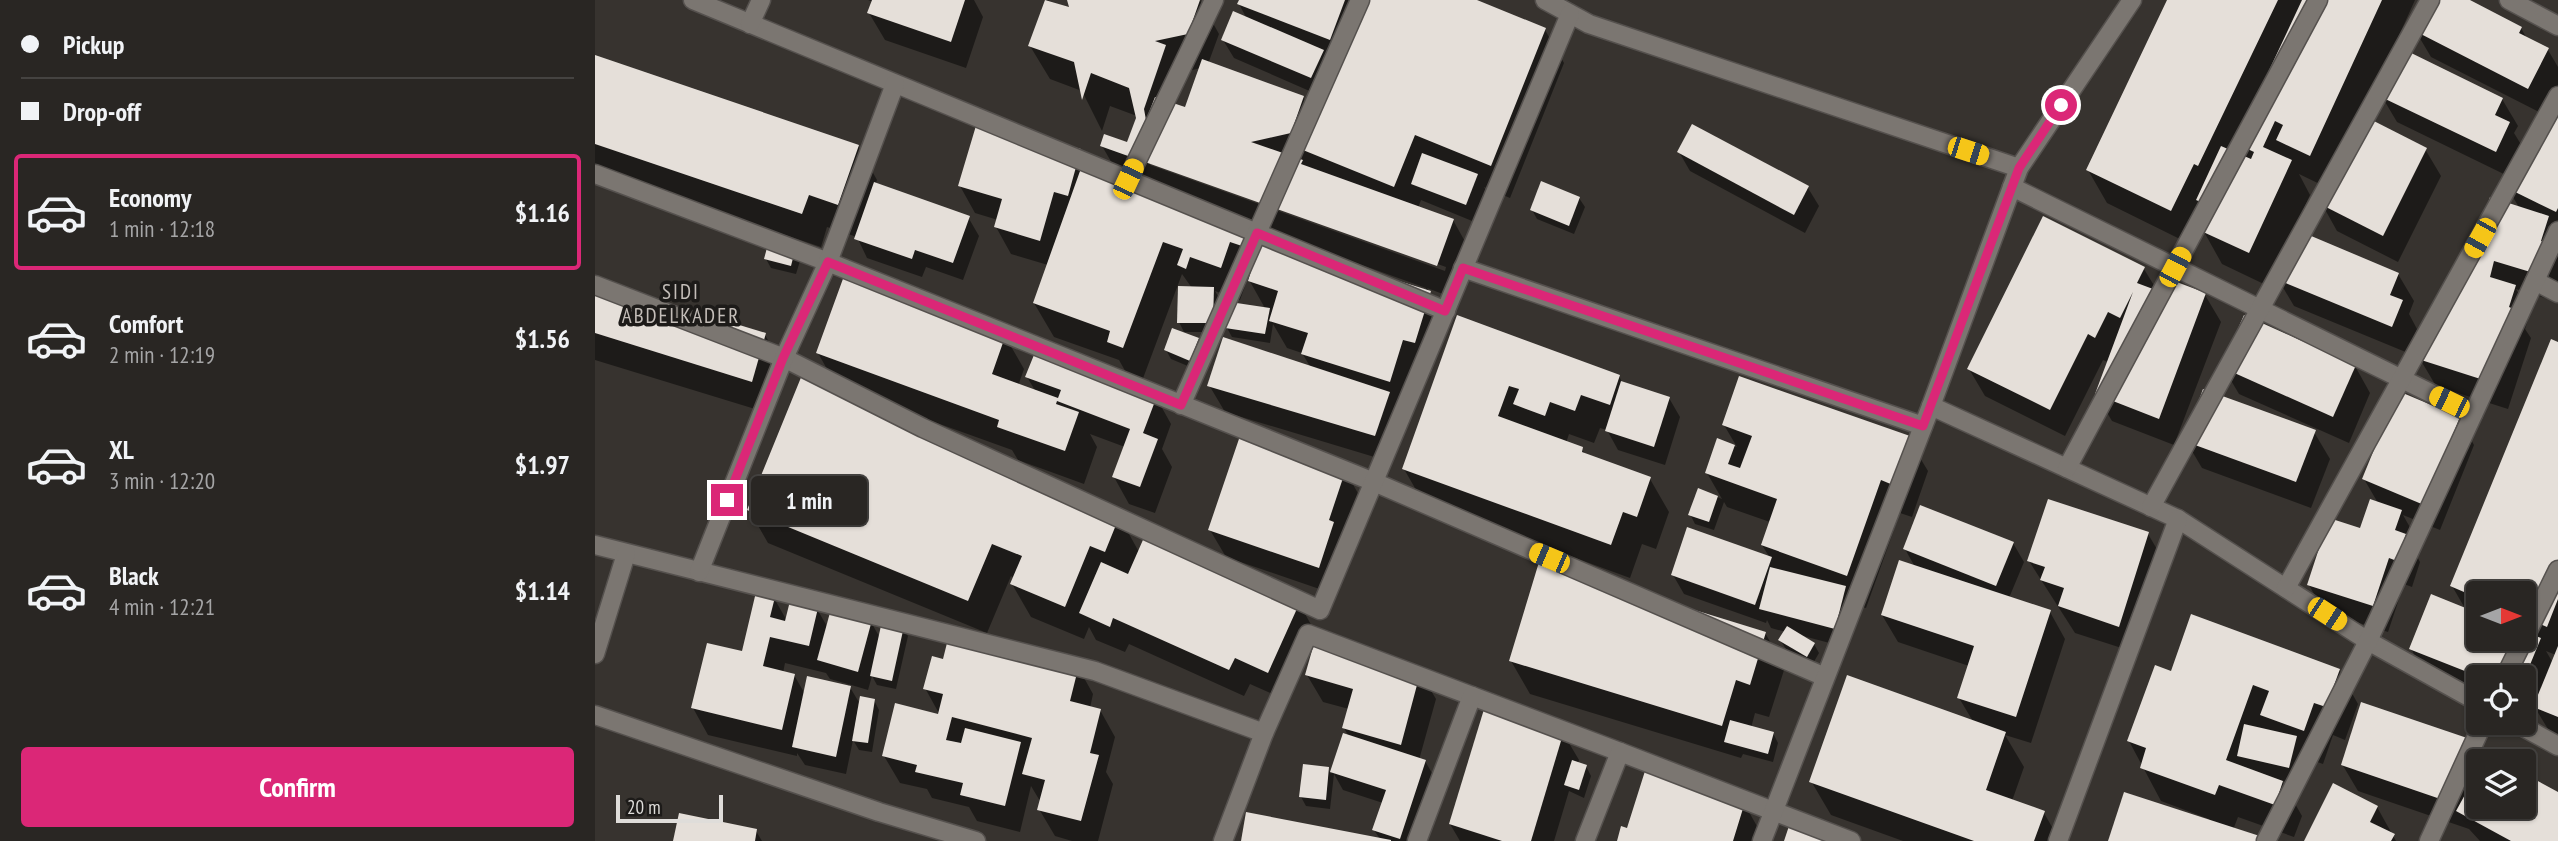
<!DOCTYPE html>
<meta charset="utf-8">
<style>
:root{--surface:#292623;--page:#353230;--text:#f1f3f6;--muted:#a5a5a6;--line:#454341;--accent:#db2777}
body{margin:0;font-family:"PT Sans Narrow",sans-serif;background:var(--page);color:var(--text);height:100vh;display:flex;flex-direction:column;font-size:26px;white-space:nowrap}
*{box-sizing:border-box;margin:0}
p{font-size:23px;color:var(--muted)}
.icon{flex:none;width:38px;height:38px;fill:none;stroke:currentColor;stroke-width:2;stroke-linecap:round;stroke-linejoin:round}
.map{position:relative;flex:1;overflow:hidden}
.details{display:flex;flex-direction:column;background:var(--surface);width:595px}
.details>*{flex:none}
.hud{display:grid;align-content:center;height:154px;padding:0 21px;background:var(--surface)}
.needle{width:46px;rotate:90deg}
.fabs{position:absolute;left:1871px;top:581px;display:grid;gap:14px}
.fabs a{display:grid;place-items:center;width:70px;height:70px;border-radius:7px;background:var(--surface);box-shadow:0 2px 5px #0004,0 0 0 2px var(--line);font-size:35px}
.scale{position:absolute;left:21px;bottom:18px;width:107px;box-sizing:border-box;padding-left:7px;border:4px solid #dfddda;border-top:0;font-size:19px;line-height:24px;white-space:nowrap;color:#dfddda;-webkit-text-stroke:5px #1d1b19;paint-order:stroke}
.end{position:absolute;width:32px;height:32px;margin:-16px;border:9px solid #db2777;background:#fff;box-shadow:0 0 0 4px #fff}
.from{border-radius:50%}
.bubble{position:absolute;height:49px;border-radius:7px;background:var(--surface);box-shadow:0 2px 5px #0004,0 0 0 2px var(--line);font-size:23px;font-weight:800;line-height:49px;text-align:center}
.car{position:absolute;width:21px;height:42px;margin:-21px -10px;border-radius:9px;box-shadow:0 0 5px 2px #0007;background:linear-gradient(#f5c518 24%,#345 0 40%,#f5c518 0 76%,#345 0 86%,#f5c518 0)}
.hud b{display:flex;align-items:center;gap:24px;height:66px;font-size:26px}
.hud b+b{border-top:2px solid var(--line)}
.hud i{width:18px;height:18px;background:var(--text)}
ul{padding:0;list-style:none}
li{display:flex;align-items:center;gap:21px;height:116px;margin:0 14px 10px;padding:0 7px;border:4px solid transparent;border-radius:7px}
li div{flex:1}
li b{display:block;font-size:26px}
li em{font-style:normal;font-weight:800}
li.selected{border-color:var(--accent)}
li>.icon{width:63px;height:63px;stroke-width:1.5}
.cta{display:flex;gap:14px;margin-top:auto;padding:14px 21px}
.cta a{flex:1;height:80px;border-radius:7px;background:var(--accent);color:#fff;font-size:28px;font-weight:800;line-height:80px;text-align:center}
main{display:flex;flex:1;min-height:0}
.map>svg:first-child{display:block}
.shadow{fill:#0007;fill-rule:evenodd}
.building{fill:#e5dfd9}
.lines{fill:none;stroke-linecap:round;stroke-linejoin:round}
.street-casing{stroke:#55514e;stroke-width:21}
.street{stroke:#7b7671;stroke-width:18}
.route{stroke:#db2777;stroke-width:9}
.labels{text-anchor:middle;dominant-baseline:central;stroke-width:7;stroke-linejoin:round;paint-order:stroke}
.neighbourhood-label{font-size:21px;letter-spacing:2px;fill:#c3bdb8;stroke:#1d1b19}
</style>
<main>
<section class="details">
<div class="hud">
<b><i class="from"></i>Pickup</b>
<b><i></i>Drop-off</b>
</div>
<ul>
<li class="selected"><svg class="icon" aria-label="car" viewBox="0 0 24 24"><path d="M5 17H2v-5l4-1 3-4h7l3 4 3 1v5h-3M9 17h6M6 11h13"/><circle cx="7" cy="17" r="2"/><circle cx="17" cy="17" r="2"/></svg><div><b>Economy</b><p>1 min · 12:18</p></div><em>$1.16</em></li>
<li><svg class="icon" aria-label="car" viewBox="0 0 24 24"><path d="M5 17H2v-5l4-1 3-4h7l3 4 3 1v5h-3M9 17h6M6 11h13"/><circle cx="7" cy="17" r="2"/><circle cx="17" cy="17" r="2"/></svg><div><b>Comfort</b><p>2 min · 12:19</p></div><em>$1.56</em></li>
<li><svg class="icon" aria-label="car" viewBox="0 0 24 24"><path d="M5 17H2v-5l4-1 3-4h7l3 4 3 1v5h-3M9 17h6M6 11h13"/><circle cx="7" cy="17" r="2"/><circle cx="17" cy="17" r="2"/></svg><div><b>XL</b><p>3 min · 12:20</p></div><em>$1.97</em></li>
<li><svg class="icon" aria-label="car" viewBox="0 0 24 24"><path d="M5 17H2v-5l4-1 3-4h7l3 4 3 1v5h-3M9 17h6M6 11h13"/><circle cx="7" cy="17" r="2"/><circle cx="17" cy="17" r="2"/></svg><div><b>Black</b><p>4 min · 12:21</p></div><em>$1.14</em></li>
</ul>
<div class="cta"><a>Confirm</a></div>
</section>
<div class="map">
<svg width="1963" height="841" viewBox="0 0 1963 841">
<rect width="100%" height="100%" fill="#37332f"/>
<g class="shadow">
<path d="M273 0H379L388 17 371 68 290 40 274 13 278 2Z"/>
<path d="M452 0 476 9 474 0H605L624 34 613 64 708 97 718 115 726 96 639 58 628 40 652 19 644 4 646 0H877L950 30 969 63 915 198 889 187 893 194 882 223 826 200 823 208 858 220 877 254 861 299 832 288 850 319 810 408 800 404 809 420 796 462 630 412 614 385 716 368 707 353 692 348 678 324 675 343 637 337 632 328 671 310 653 278 645 300 620 291 624 298 623 332H589L584 322 597 288 587 274 547 381 533 376 524 360 459 337 439 303 453 265 416 254 401 227 403 220 380 213 365 186 485 151 521 170 507 146 533 144 542 116 515 106 507 131 487 91 455 79 435 46ZM606 68 591 109 580 106 589 80 585 73ZM555 162 851 267 850 271 555 165ZM659 226 831 288 830 291 667 240Z"/>
<path d="M1574 0H1820L1767 117 1830 149 1846 176 1803 262 1742 231 1727 204 1735 189 1704 174 1715 195 1673 286 1627 264 1608 230 1595 244 1512 203 1493 170ZM1646 149 1652 159 1643 155Z"/>
<path d="M1871 0 1926 28 1932 39 1953 50 1963 67V87L1956 100 1963 104V302L1921 289 1935 314 1930 329 1936 338 1913 409 1841 386 1825 359 1925 209 1912 187 1917 178 1802 122 1786 95 1907 99 1923 126 1919 133 1930 151 1948 114 1836 57 1820 30Z"/>
<path d="M0 56 263 146 282 180 280 185 373 217 384 236 368 280 331 267 327 277 272 258 262 237 232 227 226 247 0 170Z"/>
<path d="M1084 152 1213 188 1224 206 1210 233 1095 171Z"/>
<path d="M984 198 990 207 979 234 942 219 937 210Z"/>
<path d="M199 252 205 261 201 274 176 268 171 259Z"/>
<path d="M1549 269 1563 292 1610 295 1626 322 1579 445 1517 421 1501 394 1513 362 1508 360 1470 436 1390 396 1374 369Z"/>
<path d="M1803 274 1819 301 1814 314 1822 329 1813 353 1699 306 1683 279Z"/>
<path d="M0 282 170 335 189 368 176 414 0 360Z"/>
<path d="M863 318 1024 376 1028 384 1074 398 1085 417 1070 465 1023 450 1012 430 1005 428 999 443 974 434 971 443 987 449 991 456 1055 479 1074 512 1061 549 1047 544 1035 578 828 502 809 469Z"/>
<path d="M410 336 429 369 423 386 441 392 432 377 561 397 576 424 567 449 577 467 560 513 534 504 519 477 530 447 495 434 502 447 489 484 423 460 417 450 242 387 223 353Z"/>
<path d="M603 340 608 349 600 369 576 359 571 350Z"/>
<path d="M1963 344V737L1956 734 1942 711 1939 719 1928 714V677H1883V696L1832 676 1816 649 1871 610 1857 586ZM1883 593H1928V639H1883ZM1951 651 1961 655 1958 663Z"/>
<path d="M1760 366 1775 393 1754 443 1644 394 1628 367Z"/>
<path d="M1864 418 1879 445 1845 530 1808 515 1821 538 1818 549 1825 562 1817 587 1809 584 1793 632 1729 612 1714 585 1766 530 1783 503 1769 479Z"/>
<path d="M1129 425 1313 438 1333 471 1317 517 1305 513 1271 608 1261 605 1250 647 1208 636 1219 644 1224 653 1217 665 1191 649 1185 640 1191 632 1176 628 1172 620 1171 623 1089 594 1078 575 1175 558 1167 545 1175 522 1132 507 1129 502 1119 530 1100 524 1095 514 1104 490 1127 499 1112 473 1123 441 1142 447Z"/>
<path d="M1719 432 1735 459 1716 508 1607 468 1591 441Z"/>
<path d="M750 470 765 497 739 594 631 557 615 530Z"/>
<path d="M154 510 524 516 544 552 704 603 719 630 689 699 655 684 649 696 534 644 530 652 501 640 494 627 489 639 436 617 417 584 419 578 416 576 392 633 173 543Z"/>
<path d="M1553 534 1569 561 1539 652 1480 633 1434 561Z"/>
<path d="M1418 543 1429 562 1414 598 1455 612 1470 639 1436 743 1410 735 1429 767 1417 801 1449 813 1465 841H1308L1236 815 1216 781 1379 723 1364 698 1374 666 1303 642 1287 615 1320 567 1310 549Z"/>
<path d="M179 598 192 621 222 609 233 628 276 622 285 638 307 627 313 636 301 689 282 685 277 676 273 690 253 684 265 704 279 700 284 710 277 752 264 750 258 740 251 774 210 765 202 753V756L113 735 98 708 148 653ZM190 663 231 673 235 679 253 684 252 687 210 694 199 675 188 673Z"/>
<path d="M1170 633 1190 667 1174 717 1160 713 1156 728 1178 733 1183 743 1178 762 1148 754 1146 758 935 694 916 661Z"/>
<path d="M349 661 483 667 498 694 495 708 505 710 520 737 511 772 518 784 503 841H477L460 836 444 809 445 801 436 786 425 832 382 821 374 807 337 798 332 789 305 783 289 756 346 717 330 688Z"/>
<path d="M1744 670 1763 704 1750 740 1738 735 1728 764 1711 758 1705 785 1687 781 1707 816 1699 837 1643 817 1638 830 1514 841 1613 822 1614 819 1566 801 1534 741 1577 673Z"/>
<path d="M825 672 841 699 824 760 830 761 841 780 821 841H648L785 839 779 830 788 803 748 790 739 774 735 809 711 806 706 797 733 769 736 774 749 735 754 737 749 728 754 709 728 702 712 675Z"/>
<path d="M968 733 984 760 983 763 991 766 996 776 989 798 974 791 959 841H865L855 824Z"/>
<path d="M1877 741 1888 761H1883V807H1928L1963 794V841H1885L1874 829 1763 791 1747 764Z"/>
<path d="M1149 803 1168 837 1167 841H1024Z"/>
<path d="M1782 807 1801 841H1711Z"/>
<path d="M161 831 167 841H80Z"/>
</g>
<g class="building">
<path d="M277 0H370L356 42 272 13Z"/>
<path d="M450 0 474 7 472 0H605L593 34 560 41 571 45 549 109 551 120 560 97 590 107 607 59 709 96 696 133 656 142 708 160 706 164 859 219 842 266 505 146 509 134 532 142 541 118 534 88 496 73 487 100 479 62 433 46Z"/>
<path d="M644 0H750L735 40 642 4Z"/>
<path d="M763 0H882L951 28 896 166 820 135 799 187 703 148Z"/>
<path d="M1572 0H1683L1603 166 1599 164 1576 211 1491 170Z"/>
<path d="M1707 0H1787L1715 156 1681 140 1688 125 1680 121 1668 147 1697 160 1654 253 1606 231 1617 207 1601 200 1626 146 1656 159 1659 152 1640 143Z"/>
<path d="M1833 0H1875L1927 27 1924 33 1954 48 1933 89 1818 30Z"/>
<path d="M638 11 729 50 716 78 626 40Z"/>
<path d="M1806 48 1908 98 1900 115 1915 122 1901 152 1784 96Z"/>
<path d="M0 55 264 145 243 205 214 195 207 214 0 144Z"/>
<path d="M1963 102V208L1961 212 1910 187Z"/>
<path d="M1769 116 1832 148 1788 236 1725 204Z"/>
<path d="M383 119 486 149 473 196 459 192 445 241 399 227 407 199 363 186Z"/>
<path d="M1097 124 1214 186 1199 215 1082 152Z"/>
<path d="M827 153 883 174 871 205 816 184Z"/>
<path d="M490 157 660 225 653 248 635 242 626 268 595 257 591 269 582 265 588 249 568 242 528 348 512 342 515 331 438 303Z"/>
<path d="M946 181 985 197 974 226 935 210Z"/>
<path d="M279 182 375 216 358 263 320 250 317 259 259 239Z"/>
<path d="M1895 197 1954 216 1946 241 1959 245 1949 276 1899 261 1895 277 1921 285 1914 307 1921 310 1898 383 1823 359 1846 288 1864 294Z"/>
<path d="M1448 216 1550 267 1542 283 1566 292 1571 278 1611 293 1564 419 1500 394 1538 292 1525 318 1513 312 1500 338 1493 334 1455 410 1372 369Z"/>
<path d="M1702 230 1804 273 1795 295 1808 300 1797 327 1681 279Z"/>
<path d="M666 238 836 291 820 343 808 340 795 382 706 354 713 333 674 321 683 291 653 281Z"/>
<path d="M173 244 200 250 196 266 169 259Z"/>
<path d="M249 276 411 334 397 374 463 398 466 390 430 377 441 350 562 396 548 433 563 439 545 487 517 477 535 429 462 401 461 404 484 412 470 451 402 427 404 420 221 353Z"/>
<path d="M0 281 171 333 157 382 0 333Z"/>
<path d="M583 286 619 287 618 323H582Z"/>
<path d="M635 302 675 308 670 334 630 328Z"/>
<path d="M862 315 1025 375 1015 405 986 395 980 411 955 402 950 416 918 404 924 389 914 386 903 416 988 447 987 452 1056 477 1042 517 1028 512 1016 545 807 469Z"/>
<path d="M1649 315 1761 365 1738 417 1626 367Z"/>
<path d="M577 328 604 338 595 361 569 350Z"/>
<path d="M628 337 795 392 780 436 612 386Z"/>
<path d="M1956 339 1963 342V599L1952 627 1928 617V593H1883V598L1855 586Z"/>
<path d="M207 375 525 515 510 552 495 546 470 607 415 584 427 556 397 544 373 601 152 510Z"/>
<path d="M1144 376 1315 436 1298 485 1286 480 1252 576 1166 545 1182 499 1110 473 1122 438 1140 445 1133 464 1145 468 1157 436 1127 425Z"/>
<path d="M1026 381 1075 397 1059 447 1010 431Z"/>
<path d="M1608 389 1721 430 1701 482 1589 441Z"/>
<path d="M1803 391 1865 417 1829 505 1767 479Z"/>
<path d="M646 433 751 469 734 520 739 522 724 568 613 530Z"/>
<path d="M1103 488 1123 496 1114 522 1093 515Z"/>
<path d="M1453 499 1554 532 1524 627 1463 606 1469 588 1445 580 1450 567 1432 561Z"/>
<path d="M1775 499 1807 510 1800 530 1811 534 1802 561 1794 558 1778 606 1712 585 1734 518 1765 528Z"/>
<path d="M1325 505 1419 542 1401 586 1308 549Z"/>
<path d="M1092 527 1177 557 1160 605 1076 575Z"/>
<path d="M551 533 705 602 673 673 640 658 634 670 518 618 515 627 484 613 506 562 533 574Z"/>
<path d="M1304 560 1456 610 1421 717 1362 698 1379 646 1286 615Z"/>
<path d="M944 562 1171 632 1155 685 1141 680 1127 726 914 661Z"/>
<path d="M1175 567 1251 586 1240 629 1164 609Z"/>
<path d="M161 592 180 597 175 617 190 621 195 601 223 608 214 646 175 637 168 666 200 674 187 730 96 708 112 643 147 651Z"/>
<path d="M1836 594 1883 613V639H1928V631L1946 638 1930 677H1885L1814 649Z"/>
<path d="M236 609 277 620 263 672 222 660Z"/>
<path d="M1596 614 1745 669 1731 707 1719 703 1709 731 1665 715 1674 691 1658 685 1631 760 1688 781 1680 805 1624 785 1620 795 1545 768 1551 748 1532 741 1560 665 1576 671Z"/>
<path d="M287 621 309 626 297 681 275 676Z"/>
<path d="M1192 626 1220 643 1212 657 1183 640Z"/>
<path d="M355 631 484 665 475 701 506 709 495 753 504 755 486 821 442 810 450 780 427 774 437 738 357 717 351 740 366 743 370 728 426 742 410 806 365 795 368 783 320 772 322 765 287 756 300 703 343 714 348 694 328 689 337 656 348 659Z"/>
<path d="M720 640 826 670 806 745 747 728 758 689 710 675Z"/>
<path d="M1963 646V717L1938 707Z"/>
<path d="M1252 675 1411 732 1391 790 1450 811 1439 841H1379L1214 782Z"/>
<path d="M212 676 256 686 241 757 197 747Z"/>
<path d="M265 696 280 699 273 743 257 741Z"/>
<path d="M1766 702 1878 740 1857 803 1746 765Z"/>
<path d="M890 706 969 731 936 841H907L854 824Z"/>
<path d="M1135 720 1179 732 1173 754 1129 742Z"/>
<path d="M1649 724 1702 736 1694 768 1642 756Z"/>
<path d="M748 733 831 760 805 839 777 830 791 790 735 772Z"/>
<path d="M1892 753 1906 761H1888Z"/>
<path d="M977 760 992 765 984 790 969 785Z"/>
<path d="M708 764 734 767 731 800 704 797Z"/>
<path d="M1050 771 1150 802 1138 841H1022L1026 826 1032 828Z"/>
<path d="M1883 771V807H1928V773L1963 792V841H1916L1861 811Z"/>
<path d="M1738 783 1783 806 1775 822 1800 834 1796 841H1709Z"/>
<path d="M1529 792 1677 840V841H1513Z"/>
<path d="M651 812 796 840V841H646Z"/>
<path d="M84 813 162 829 160 841H78Z"/>
<path d="M1194 826 1233 841H1189Z"/>
</g>
<g class="lines">
<g class="street-casing">
<g id="street">
<path d="M98 0 851 311"/>
<path d="M950 0 994 24 1424 168"/>
<path d="M1914 0 1963 26"/>
<path d="M155 24 166 0"/>
<path d="M0 174 233 262 779 482 1230 677"/>
<path d="M533 179 619 0"/>
<path d="M1417 187 1878 414"/>
<path d="M868 268 1328 426"/>
<path d="M1940 281 1963 293"/>
<path d="M0 285 189 358 328 428 725 610 975 14"/>
<path d="M586 405 765 0"/>
<path d="M1336 406 1583 519 1773 641 1883 702"/>
<path d="M1472 468 1723 0"/>
<path d="M1556 507 1835 0"/>
<path d="M0 545 500 671 669 733"/>
<path d="M104 572 189 358 233 262 300 84"/>
<path d="M1691 588 1963 96"/>
<path d="M0 654 31 554"/>
<path d="M1910 677 1963 570"/>
<path d="M0 715 284 812 381 841"/>
<path d="M1921 723 1963 746"/>
<path d="M628 841 669 733 713 634 1025 752"/>
<path d="M822 841 877 696"/>
<path d="M990 841 1025 752 1256 841"/>
<path d="M1167 841 1336 406 1424 168 1537 0"/>
<path d="M1463 841 1583 519"/>
<path d="M1671 841 1773 641 1963 231"/>
<path d="M1834 841 1888 723"/>
</g>
</g>
<use href="#street" class="street"/>
</g>
<g class="lines">
<path class="route" d="M132 500 188 358 233 262 586 405 662 233 850 311 868 268 1328 426 1424 168 1466 105"/>
</g>
<g class="labels">
<g class="neighbourhood-label">
<text x="86" y="291">SIDI<tspan x="86" dy="24">ABDELKADER</tspan></text>
</g>
</g>
</svg>
<div class="fabs">
<a><svg class="needle" viewBox="-14 -14 28 28"><path d="M0-13l5 13h-10z" fill="#e53935"/><path d="M0 13l5-13h-10z" fill="#a5a5a6"/></svg></a>
<a><svg class="icon" aria-label="locate" viewBox="0 0 24 24"><circle cx="12" cy="12" r="6"/><path d="M12 2v4M12 18v4M2 12h4M18 12h4"/></svg></a>
<a><svg class="icon" aria-label="layers" viewBox="0 0 24 24"><path d="M12 4l9 5-9 5-9-5zM3 14l9 5 9-5"/></svg></a>
</div>
<div class="scale">20 m</div>
<i class="end from" style="left:1466px;top:105px"></i>
<i class="end" style="left:132px;top:500px"></i>
<div class="bubble" style="left:156px;top:476px;width:116px">1 min</div>
<i class="car" style="left:1373px;top:151px;rotate:108deg"></i>
<i class="car" style="left:533px;top:179px;rotate:25deg"></i>
<i class="car" style="left:1885px;top:238px;rotate:209deg"></i>
<i class="car" style="left:1580px;top:267px;rotate:28deg"></i>
<i class="car" style="left:1854px;top:402px;rotate:296deg"></i>
<i class="car" style="left:954px;top:558px;rotate:293deg"></i>
<i class="car" style="left:1732px;top:614px;rotate:123deg"></i>
</div>
</main>
